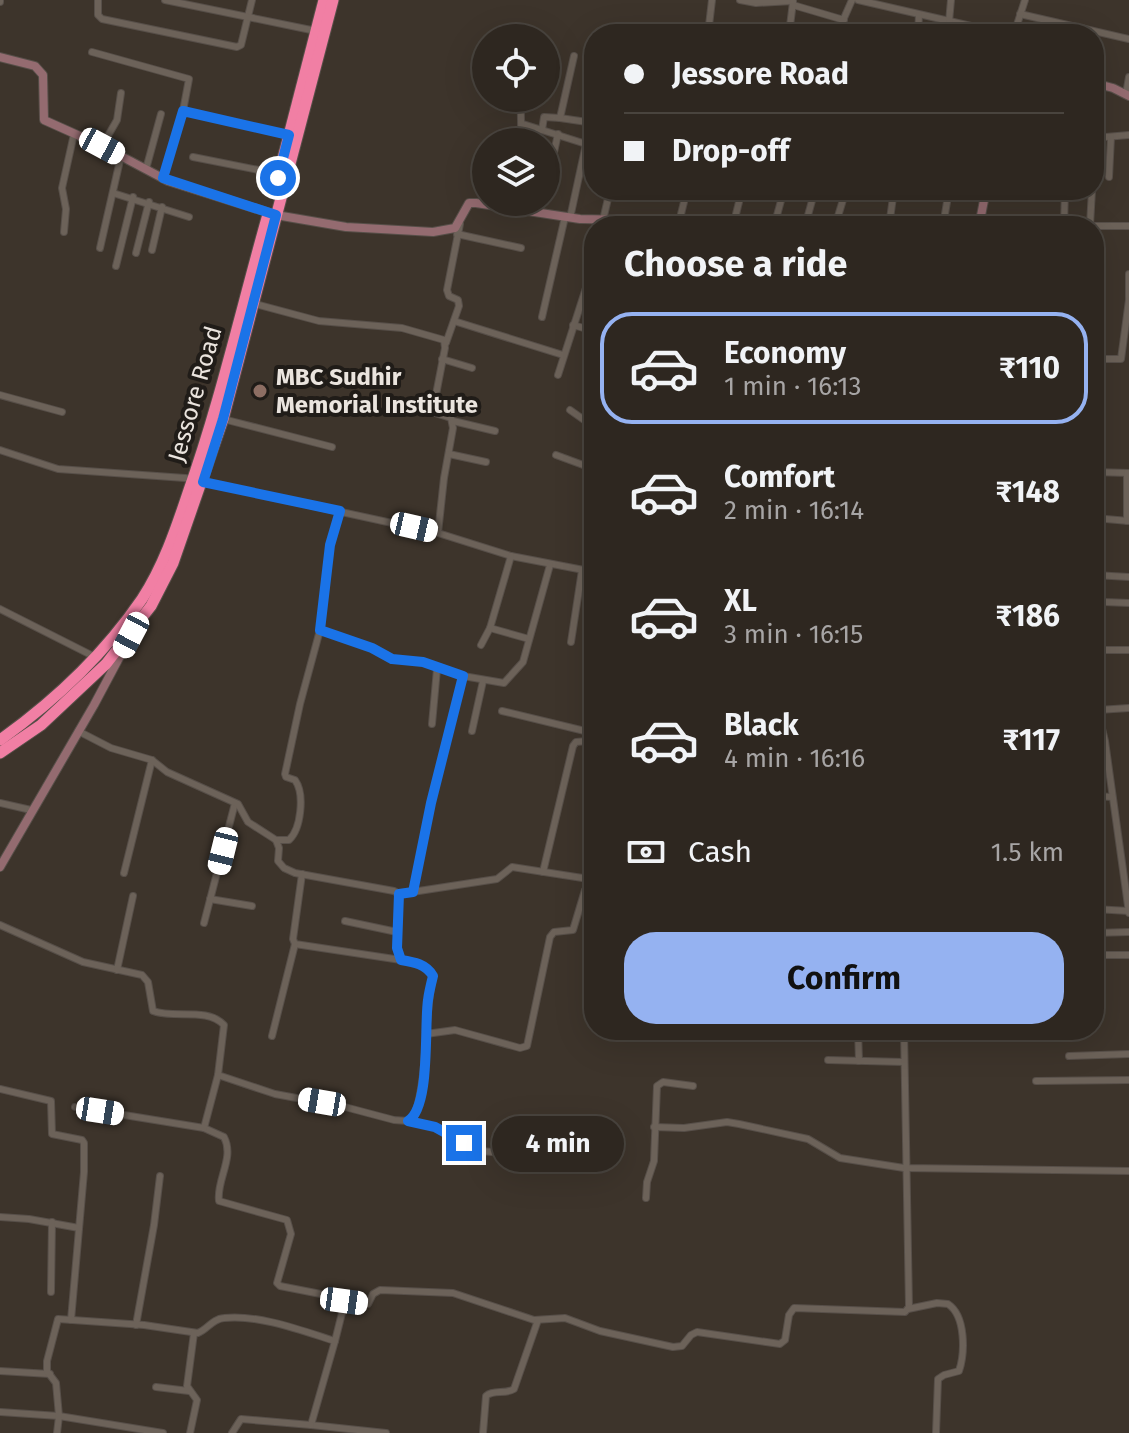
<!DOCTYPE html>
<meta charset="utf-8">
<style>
:root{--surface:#2e2720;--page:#3a332d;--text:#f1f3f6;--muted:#a7a5a5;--line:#49443e;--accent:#95b2f1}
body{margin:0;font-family:"Fira Sans",sans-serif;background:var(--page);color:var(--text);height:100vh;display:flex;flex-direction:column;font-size:30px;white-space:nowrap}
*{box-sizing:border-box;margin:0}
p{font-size:26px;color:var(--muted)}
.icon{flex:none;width:44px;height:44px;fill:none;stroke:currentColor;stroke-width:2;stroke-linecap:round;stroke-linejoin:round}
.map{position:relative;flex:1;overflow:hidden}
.details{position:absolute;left:584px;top:216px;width:520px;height:824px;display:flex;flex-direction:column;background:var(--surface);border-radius:32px;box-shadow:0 8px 32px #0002,0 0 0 2px var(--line)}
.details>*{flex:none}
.top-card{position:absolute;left:584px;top:24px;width:520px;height:176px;border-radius:32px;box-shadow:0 8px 32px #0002,0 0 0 2px var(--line);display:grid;align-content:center;height:176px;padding:0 40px;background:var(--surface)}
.buttons{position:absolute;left:472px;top:24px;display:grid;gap:16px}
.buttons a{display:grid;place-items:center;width:88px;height:88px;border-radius:50%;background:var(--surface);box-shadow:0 8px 32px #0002,0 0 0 2px var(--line);font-size:40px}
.end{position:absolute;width:36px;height:36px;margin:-18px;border:10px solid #1a73e8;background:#fff;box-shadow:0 0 0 4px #fff}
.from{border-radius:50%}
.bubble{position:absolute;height:56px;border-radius:28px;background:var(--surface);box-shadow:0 8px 32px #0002,0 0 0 2px var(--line);font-size:26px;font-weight:700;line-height:56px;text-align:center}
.car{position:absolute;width:24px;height:48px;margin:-24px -12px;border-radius:10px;box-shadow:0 0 6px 2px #0007;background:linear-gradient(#fff 24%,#345 0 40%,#fff 0 76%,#345 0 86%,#fff 0)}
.top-card b{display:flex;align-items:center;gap:28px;height:76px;font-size:30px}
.top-card b+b{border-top:2px solid var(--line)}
.top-card i{width:20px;height:20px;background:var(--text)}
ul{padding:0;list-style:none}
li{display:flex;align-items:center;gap:24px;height:112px;margin:0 16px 12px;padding:0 24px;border:4px solid transparent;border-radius:32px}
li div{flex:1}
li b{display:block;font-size:30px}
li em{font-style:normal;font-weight:700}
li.on{border-color:var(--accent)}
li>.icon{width:72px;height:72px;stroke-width:1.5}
h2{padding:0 40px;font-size:36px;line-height:96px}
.pay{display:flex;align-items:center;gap:20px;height:88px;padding:0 40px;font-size:30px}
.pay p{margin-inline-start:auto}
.cta{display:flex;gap:16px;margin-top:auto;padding:16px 40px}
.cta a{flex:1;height:92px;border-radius:32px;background:var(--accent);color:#111;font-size:32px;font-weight:700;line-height:92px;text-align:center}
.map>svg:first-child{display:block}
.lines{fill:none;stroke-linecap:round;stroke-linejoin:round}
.street-casing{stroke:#574f49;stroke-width:8}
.secondary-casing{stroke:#574f49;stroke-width:10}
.highway-casing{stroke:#574f49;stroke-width:13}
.street{stroke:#6c6259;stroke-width:6}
.secondary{stroke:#946b70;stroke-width:8}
.highway{stroke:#f17fa4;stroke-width:11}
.route{stroke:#1a73e8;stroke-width:10}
.education-dot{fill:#8d6e63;stroke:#201c18;stroke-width:3}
.labels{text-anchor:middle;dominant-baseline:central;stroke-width:8;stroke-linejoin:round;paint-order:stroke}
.poi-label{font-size:24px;font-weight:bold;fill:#eae4de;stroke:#201c18;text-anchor:start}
.street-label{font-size:24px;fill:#eae4de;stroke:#201c18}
</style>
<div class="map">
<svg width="1129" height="1433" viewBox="0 0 1129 1433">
<rect width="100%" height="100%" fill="#3d342b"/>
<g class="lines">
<g class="street-casing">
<g id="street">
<path d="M98 0V15L102 19 237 47 241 45 252 0"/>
<path d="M165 0 316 31"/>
<path d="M740 0 756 3 793 1"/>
<path d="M858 0 1006 34"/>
<path d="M0 2V0"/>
<path d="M793 5 844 20"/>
<path d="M1020 14 1129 39"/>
<path d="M949 22 951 0"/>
<path d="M708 34 712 0"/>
<path d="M789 34 793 2"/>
<path d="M837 34 852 0"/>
<path d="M918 34 919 15"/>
<path d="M1014 34 1025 0"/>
<path d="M92 52 189 79 183 111 163 178"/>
<path d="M1126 94 1129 77"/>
<path d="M183 111 289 135"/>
<path d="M560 118 587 122 594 103"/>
<path d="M523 124 586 144 570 218"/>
<path d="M542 130 544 117 560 118 574 56"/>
<path d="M1094 138 1129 135"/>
<path d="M520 142C523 126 519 113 522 98"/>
<path d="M102 146 117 120 121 93"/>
<path d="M193 157 279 174"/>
<path d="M551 166 558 134"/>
<path d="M146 169 161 114"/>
<path d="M1109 177 1111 137"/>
<path d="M113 193 189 217"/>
<path d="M944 218 1008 226"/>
<path d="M603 220 610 190"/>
<path d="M1090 225 1092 190"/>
<path d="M678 226 687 190"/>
<path d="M733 226 742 190"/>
<path d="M774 226 784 190"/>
<path d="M805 226 815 190"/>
<path d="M835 226 846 190"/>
<path d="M889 226 894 190"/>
<path d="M943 226 949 190"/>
<path d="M1064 226 1065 190"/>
<path d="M1083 226H1129"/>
<path d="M64 232 66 209 62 188 74 134"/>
<path d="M457 234 521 248"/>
<path d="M100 248 121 156"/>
<path d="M152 250 162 207"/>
<path d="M136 253 149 202"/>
<path d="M116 266 133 197"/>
<path d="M1129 274V298"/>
<path d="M252 303 319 321 402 328 444 340 445 348 433 410 435 413 451 418 453 428 444 478 438 533 511 556 594 572"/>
<path d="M542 317 565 217"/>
<path d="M454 321 563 355"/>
<path d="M573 325 594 331"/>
<path d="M446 343 459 306 458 300 449 296 447 290 460 224"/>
<path d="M442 359 472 368"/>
<path d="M1094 359H1121L1129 300"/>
<path d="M558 375 594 263"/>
<path d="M0 395 62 412"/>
<path d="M570 410 594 427"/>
<path d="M223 419 332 447"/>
<path d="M453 421 495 431"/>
<path d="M0 450 58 469 185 478 438 533"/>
<path d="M449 454 486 462"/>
<path d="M556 455 594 469"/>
<path d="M1094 472 1129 473"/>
<path d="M1127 473V521"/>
<path d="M1094 518 1129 521"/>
<path d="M1094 558V563"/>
<path d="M1094 575 1129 577"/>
<path d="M1104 602 1129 603"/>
<path d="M0 609 97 658"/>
<path d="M490 628 529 639"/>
<path d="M320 630 372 648 392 659 423 662 463 676 504 683 523 662 550 565"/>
<path d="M571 642 582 570"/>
<path d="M481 645 490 628 511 556"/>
<path d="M1094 650H1129"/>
<path d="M1094 696 1105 741 1129 913"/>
<path d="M1098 710 1129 708"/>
<path d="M502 711 589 732"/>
<path d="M432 724 437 669"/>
<path d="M472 731 483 681"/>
<path d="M1094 796 1112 797"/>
<path d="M0 803 31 810"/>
<path d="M276 840H289C301 829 305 794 295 780L286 777 285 774 300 704 320 630 330 545 340 511"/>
<path d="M543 872 573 746 576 742 587 741 594 705"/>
<path d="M124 873 152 760"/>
<path d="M302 874 293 939 295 944 401 960"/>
<path d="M413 892 431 803 463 676"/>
<path d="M399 894 497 879 512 867 589 879 588 887"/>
<path d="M210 899 252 906"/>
<path d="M1094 909 1129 911"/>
<path d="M345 921 397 932"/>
<path d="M204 923 235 803"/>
<path d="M0 925 83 962 142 975 148 982 153 1011C174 1019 207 1007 224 1025L218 1075 275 1094 345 1107 394 1120 408 1121 415 1115C429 1069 423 1022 433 976 426 964 414 962 401 960L397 948 399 894 394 891 295 873 284 868 278 861 279 848 276 840 248 822 238 804 167 772 152 760 111 748 78 731"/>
<path d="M1094 933 1129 932"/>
<path d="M1094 955H1129"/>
<path d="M117 970 133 896"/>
<path d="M858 1030 859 1061"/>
<path d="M426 1034 455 1030 520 1048 527 1046 550 937 554 932 573 930 585 890 588 887H594"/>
<path d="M272 1036 295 944"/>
<path d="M1069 1056 1129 1054"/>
<path d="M828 1060 903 1062"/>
<path d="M218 1075 204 1128 224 1137C235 1158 216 1180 219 1201L287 1220 291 1234 277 1283 280 1286 341 1298 343 1309 335 1341"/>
<path d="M1036 1081 1129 1080"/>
<path d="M0 1089 51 1101 52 1134 82 1140 84 1143V1172L71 1320"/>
<path d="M75 1107 204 1128"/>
<path d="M408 1121 435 1127 481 1151 514 1154"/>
<path d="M654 1127 684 1128 727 1122 739 1124 808 1139 840 1158 904 1168 1129 1171"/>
<path d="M646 1198 647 1182 654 1161 657 1086 663 1082 693 1086"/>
<path d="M0 1217 29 1219 79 1228"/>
<path d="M51 1292 52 1222"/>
<path d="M344 1301 368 1304 373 1294 380 1290 453 1293 534 1320 565 1318 600 1331 673 1347 682 1346 691 1335 697 1332 780 1344 785 1340 789 1315 794 1308 905 1312 909 1307 904 1030"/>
<path d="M908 1309 937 1303 948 1304C966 1316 965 1353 959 1371L944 1375 938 1379 936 1433"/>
<path d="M136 1325 154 1225 160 1176"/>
<path d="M0 1371 50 1374"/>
<path d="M156 1387 189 1391"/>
<path d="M0 1412 59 1416 163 1433"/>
<path d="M57 1433 59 1416 56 1383 47 1371V1361L58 1319 144 1325 198 1333C208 1329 212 1319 224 1318 258 1314 303 1331 335 1341L311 1425 386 1433"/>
<path d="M190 1433 197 1400 187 1386 194 1333"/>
<path d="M232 1433 241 1419 311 1425"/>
<path d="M483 1433 486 1396C494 1389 505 1395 514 1389L538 1320"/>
</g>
</g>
<g class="secondary-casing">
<g id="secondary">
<path d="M0 57 35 66 43 75 44 120 102 146 168 181 276 215 346 227 433 232 455 228 469 203H476L580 219 628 220 659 226"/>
<path d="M1094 83 1113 88 1129 96"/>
<path d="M979 226 986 190"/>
<path d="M0 867 94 705 126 645"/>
</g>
</g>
<g class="highway-casing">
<g id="highway">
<path d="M278 178 324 0"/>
<path d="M0 740C56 700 103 656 142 599 163 567 176 529 188 493 220 403 241 310 267 218"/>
<path d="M0 753 41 725 106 664 151 606 173 563 223 419 333 0"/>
</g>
</g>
<use href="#street" class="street"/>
<use href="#secondary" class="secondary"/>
<use href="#highway" class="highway"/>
</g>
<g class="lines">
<path class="route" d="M278 178 289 135 183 111 163 178 276 215 223 419 203 482 340 511 330 545 320 630 372 648 392 659 423 662 463 676 431 803 413 892 399 894 397 948 401 960C414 962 426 964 433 976 431 984 429 992 428 1000 424 1026 431 1107 408 1121L435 1127 464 1143"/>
</g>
<circle class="education-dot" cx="260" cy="391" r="8"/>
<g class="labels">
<g class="poi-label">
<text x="276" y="377">MBC Sudhir<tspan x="276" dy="28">Memorial Institute</tspan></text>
</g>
<g class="street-label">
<text transform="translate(195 394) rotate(-74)">Jessore Road</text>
</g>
</g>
</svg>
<div class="buttons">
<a><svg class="icon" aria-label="locate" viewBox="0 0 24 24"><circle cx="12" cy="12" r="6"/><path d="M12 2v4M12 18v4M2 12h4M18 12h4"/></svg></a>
<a><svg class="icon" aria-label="layers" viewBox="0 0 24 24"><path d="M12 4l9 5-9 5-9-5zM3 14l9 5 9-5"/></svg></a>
</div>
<i class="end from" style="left:278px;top:178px"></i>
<i class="end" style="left:464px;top:1143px"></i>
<div class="bubble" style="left:492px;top:1116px;width:132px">4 min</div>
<i class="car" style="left:102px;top:146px;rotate:118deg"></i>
<i class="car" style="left:414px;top:527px;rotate:103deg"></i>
<i class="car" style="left:131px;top:635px;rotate:208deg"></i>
<i class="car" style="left:223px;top:851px;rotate:194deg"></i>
<i class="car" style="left:322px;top:1102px;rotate:280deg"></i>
<i class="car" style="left:100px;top:1111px;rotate:99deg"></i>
<i class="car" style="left:344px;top:1301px;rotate:98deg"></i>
<div class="top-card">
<b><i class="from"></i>Jessore Road</b>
<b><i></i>Drop-off</b>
</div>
<section class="details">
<h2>Choose a ride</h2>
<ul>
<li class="on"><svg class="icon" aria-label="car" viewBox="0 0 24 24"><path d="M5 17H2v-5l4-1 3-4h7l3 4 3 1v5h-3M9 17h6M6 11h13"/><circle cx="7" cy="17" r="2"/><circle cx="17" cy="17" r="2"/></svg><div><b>Economy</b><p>1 min · 16:13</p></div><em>₹110</em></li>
<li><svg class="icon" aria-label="car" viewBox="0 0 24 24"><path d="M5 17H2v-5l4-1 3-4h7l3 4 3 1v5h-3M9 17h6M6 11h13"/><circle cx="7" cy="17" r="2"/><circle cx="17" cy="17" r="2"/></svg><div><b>Comfort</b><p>2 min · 16:14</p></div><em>₹148</em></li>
<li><svg class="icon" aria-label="car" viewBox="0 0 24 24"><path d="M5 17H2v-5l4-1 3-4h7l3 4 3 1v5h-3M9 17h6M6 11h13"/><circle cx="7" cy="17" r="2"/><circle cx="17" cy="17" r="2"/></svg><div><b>XL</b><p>3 min · 16:15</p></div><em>₹186</em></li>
<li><svg class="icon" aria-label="car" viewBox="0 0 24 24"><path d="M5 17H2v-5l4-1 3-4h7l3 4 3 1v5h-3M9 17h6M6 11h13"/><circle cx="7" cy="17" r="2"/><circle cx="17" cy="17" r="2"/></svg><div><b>Black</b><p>4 min · 16:16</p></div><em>₹117</em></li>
</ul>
<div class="pay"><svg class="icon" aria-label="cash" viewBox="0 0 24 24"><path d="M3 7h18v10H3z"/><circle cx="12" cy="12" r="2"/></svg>Cash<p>1.5 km</p></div>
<div class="cta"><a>Confirm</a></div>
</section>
</div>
